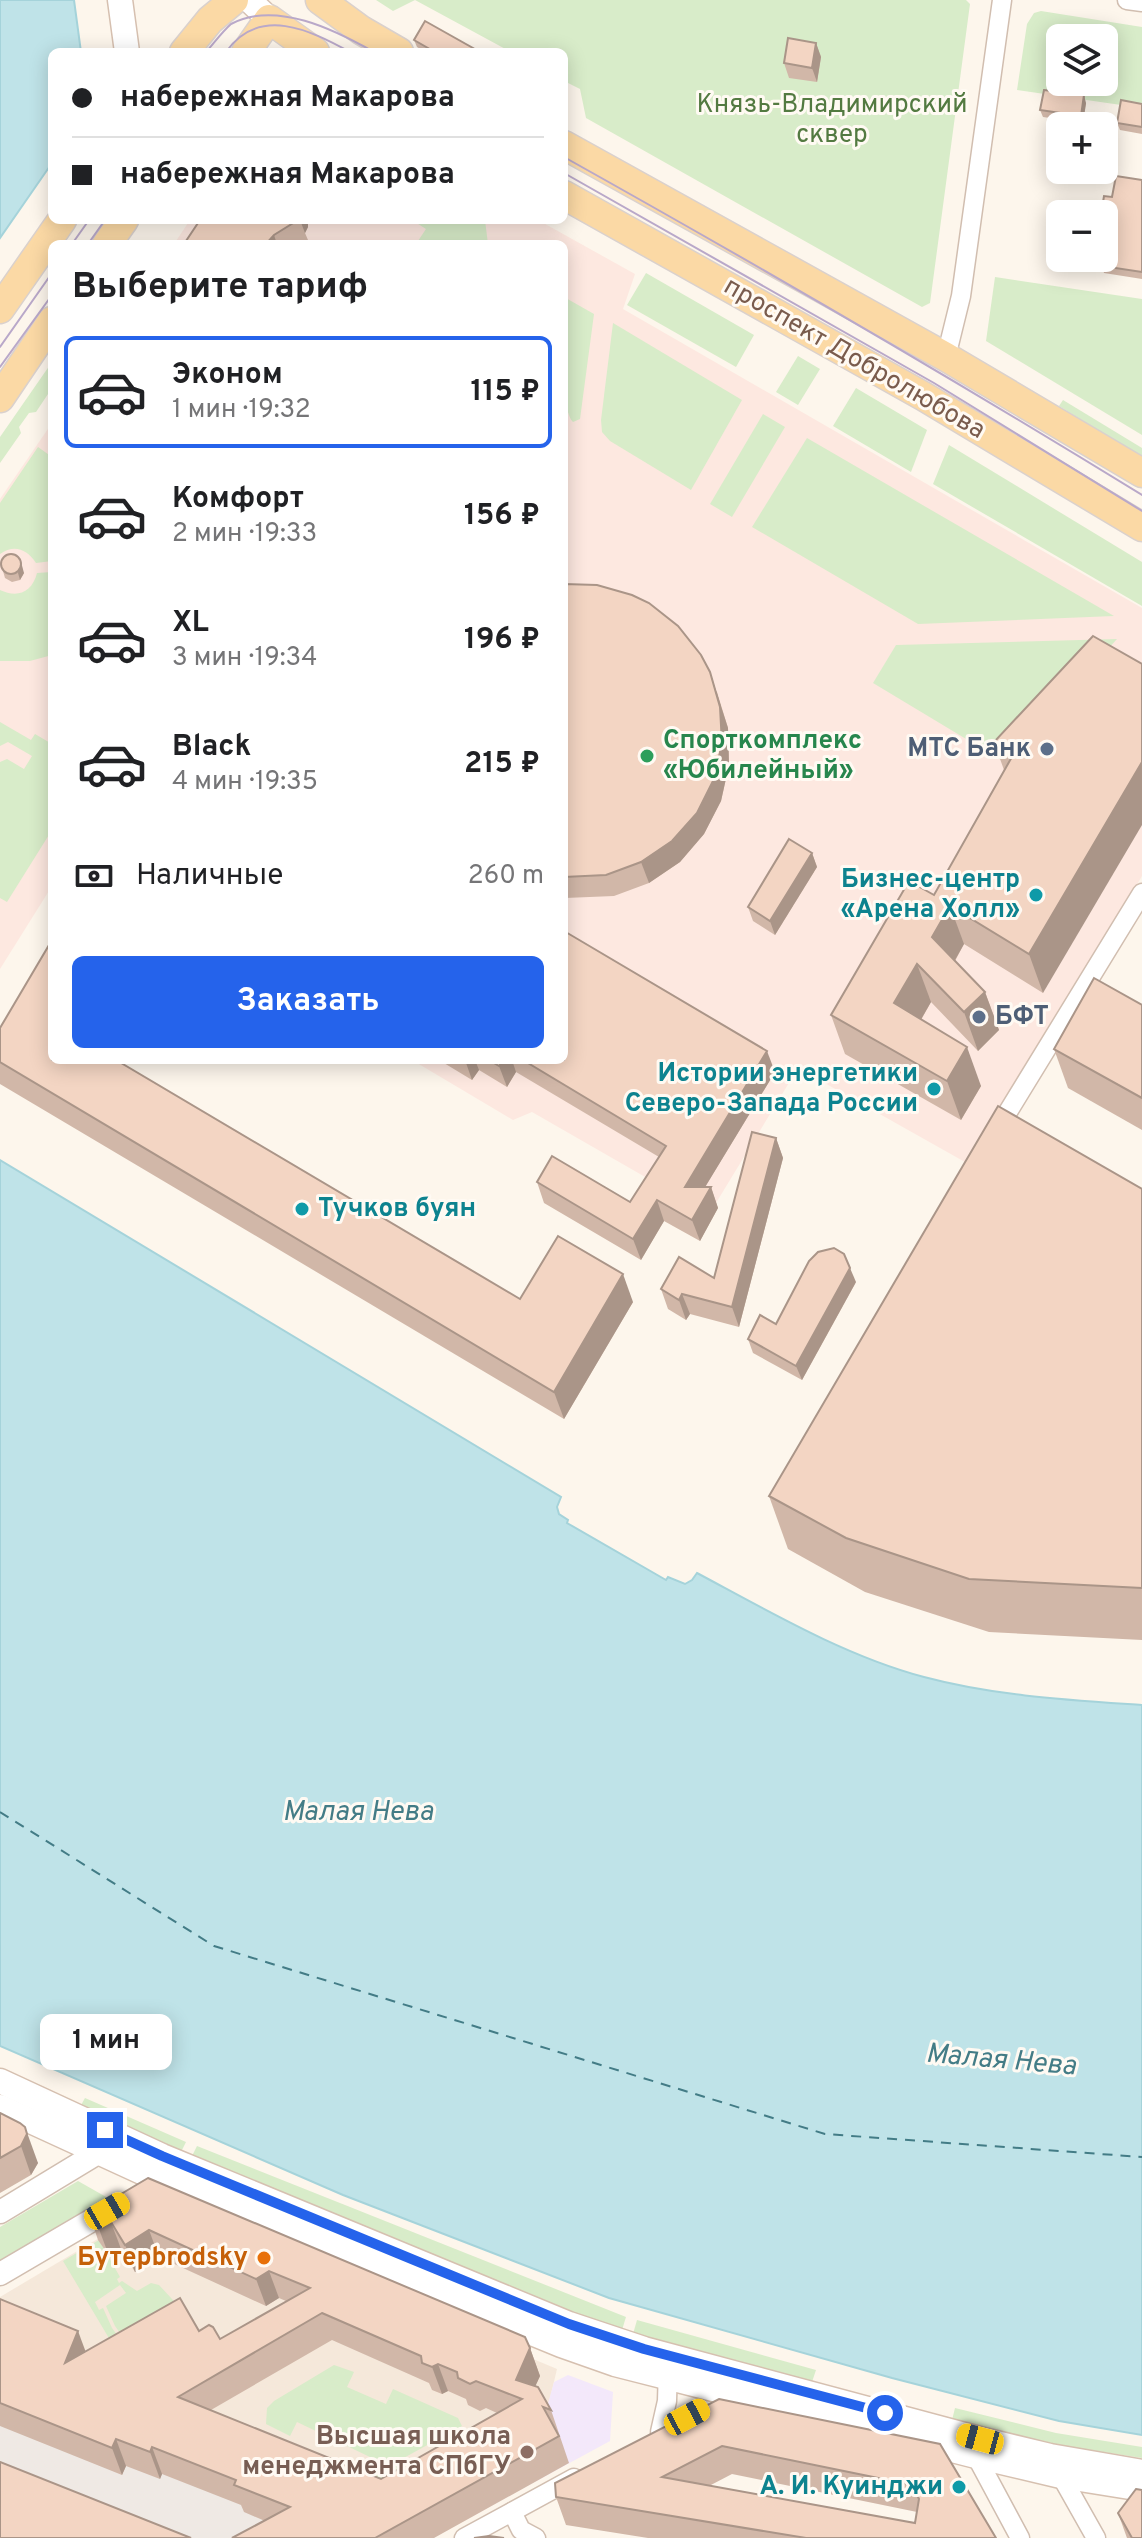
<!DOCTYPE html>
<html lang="ru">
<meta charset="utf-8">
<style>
:root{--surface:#fff;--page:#f2f2f2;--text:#202124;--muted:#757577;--line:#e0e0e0;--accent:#2563eb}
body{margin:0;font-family:Overpass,sans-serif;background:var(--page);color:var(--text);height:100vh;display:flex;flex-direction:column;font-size:30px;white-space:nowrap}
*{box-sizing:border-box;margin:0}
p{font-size:26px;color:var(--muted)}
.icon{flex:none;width:44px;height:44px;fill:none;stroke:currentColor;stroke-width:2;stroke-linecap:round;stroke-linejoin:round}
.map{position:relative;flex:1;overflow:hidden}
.sheet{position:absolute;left:48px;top:240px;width:520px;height:824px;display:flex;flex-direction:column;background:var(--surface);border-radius:12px;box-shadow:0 4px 20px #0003}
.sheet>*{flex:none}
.banner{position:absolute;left:48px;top:48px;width:520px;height:176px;border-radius:12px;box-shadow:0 4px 20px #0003;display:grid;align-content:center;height:176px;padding:0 24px;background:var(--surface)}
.tools{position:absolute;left:1046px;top:24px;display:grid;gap:16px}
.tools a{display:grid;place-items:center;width:72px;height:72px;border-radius:12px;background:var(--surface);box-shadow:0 4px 20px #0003;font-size:40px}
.end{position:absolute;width:36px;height:36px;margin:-18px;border:10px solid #2563eb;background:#fff;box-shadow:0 0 0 4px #fff}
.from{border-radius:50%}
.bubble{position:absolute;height:56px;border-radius:12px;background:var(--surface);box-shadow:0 4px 20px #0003;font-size:26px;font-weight:700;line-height:56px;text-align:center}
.car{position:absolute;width:24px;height:48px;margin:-24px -12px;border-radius:10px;box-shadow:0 0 6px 2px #0007;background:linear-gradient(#f5c518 24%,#345 0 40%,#f5c518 0 76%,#345 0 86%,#f5c518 0)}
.banner b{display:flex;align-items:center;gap:28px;height:76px;font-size:30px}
.banner b+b{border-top:2px solid var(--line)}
.banner i{width:20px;height:20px;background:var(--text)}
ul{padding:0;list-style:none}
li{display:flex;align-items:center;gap:24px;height:112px;margin:0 16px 12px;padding:0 8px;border:4px solid transparent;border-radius:12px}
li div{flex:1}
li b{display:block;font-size:30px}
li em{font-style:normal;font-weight:700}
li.on{border-color:var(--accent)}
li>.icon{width:72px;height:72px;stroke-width:1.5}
h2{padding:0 24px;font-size:36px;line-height:96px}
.pay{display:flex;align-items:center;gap:20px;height:88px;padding:0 24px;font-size:30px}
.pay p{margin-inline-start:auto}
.primary-button{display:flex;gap:16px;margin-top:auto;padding:16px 24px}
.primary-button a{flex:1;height:92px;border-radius:12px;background:var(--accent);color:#fff;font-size:32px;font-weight:700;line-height:92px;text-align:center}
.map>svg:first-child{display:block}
.residential{fill:#f5e8da}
.commercial{fill:#fde8e0}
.industrial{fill:#efe9e4}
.education{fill:#f3e8fa}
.green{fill:#d8ecc9;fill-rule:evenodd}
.water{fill:#bfe3e8;stroke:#a5d3da;stroke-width:2}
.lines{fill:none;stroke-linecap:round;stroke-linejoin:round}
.ferry{stroke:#437c86;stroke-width:2;stroke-dasharray:10 8;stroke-linecap:butt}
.minor-casing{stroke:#d1beb0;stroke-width:21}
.tertiary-casing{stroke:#d1beb0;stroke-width:25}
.secondary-casing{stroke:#d6c0b0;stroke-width:27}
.primary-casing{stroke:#dad1cd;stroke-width:31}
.minor{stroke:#fff;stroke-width:18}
.tertiary{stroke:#fff;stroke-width:22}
.secondary{stroke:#fff;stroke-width:24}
.primary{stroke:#fbd9a5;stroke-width:28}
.tram{stroke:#b9a8c9;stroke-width:2}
.wall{fill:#d1b7a8;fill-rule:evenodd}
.shaded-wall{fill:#aa9588}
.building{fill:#f3d5c3;stroke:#aa9588;stroke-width:2;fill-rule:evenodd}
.route{stroke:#2563eb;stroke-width:10}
.service-dot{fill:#5c6f8a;stroke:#fffaf3;stroke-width:3}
.leisure-dot{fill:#2e9e5b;stroke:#fffaf3;stroke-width:3}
.culture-dot{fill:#0f9aa8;stroke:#fffaf3;stroke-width:3}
.food-dot{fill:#e8710a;stroke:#fffaf3;stroke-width:3}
.education-dot{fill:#8d6e63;stroke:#fffaf3;stroke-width:3}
.labels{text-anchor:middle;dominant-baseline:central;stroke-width:6;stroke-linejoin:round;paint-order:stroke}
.park-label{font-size:26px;fill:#537a41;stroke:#fffaf3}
.street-label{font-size:26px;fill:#7a5c4d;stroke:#fffaf3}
.leisure-label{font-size:26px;font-weight:bold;fill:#27864d;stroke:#fffaf3;text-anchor:start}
.service-label{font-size:26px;font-weight:bold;fill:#4e5e75;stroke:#fffaf3;text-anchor:end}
.culture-label{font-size:26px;font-weight:bold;fill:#0d838f;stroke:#fffaf3;text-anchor:end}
.food-label{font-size:26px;font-weight:bold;fill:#c56008;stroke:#fffaf3;text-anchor:end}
.education-label{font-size:26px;font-weight:bold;fill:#785e54;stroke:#fffaf3;text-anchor:end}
.water-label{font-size:28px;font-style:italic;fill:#437c86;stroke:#fffaf3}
</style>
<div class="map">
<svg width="1142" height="2538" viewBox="0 0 1142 2538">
<rect width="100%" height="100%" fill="#fdf6ec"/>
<path class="residential" d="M158 2203 557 2369 548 2407 377 2500 0 2376V2297Z"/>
<g class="commercial">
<path d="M190 220H538L635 274 623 309 1142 608V876L972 1166 798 1068 716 1203 694 1205 532 1112 513 1120 412 1060H564V244H174Z"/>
<path d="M52 423V886L0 969V499Z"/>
</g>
<path class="industrial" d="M0 2376 153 2440 292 2538H26L0 2529Z"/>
<path class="education" d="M568 2375 613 2392 610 2441 432 2538H292L547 2407 554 2382Z"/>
<g class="green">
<path d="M376 0H966L970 4 930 303 922 307 586 118 580 89 564 81V52H511L415 0 393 11Z"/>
<path d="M1041 11 1142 27V108L1017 90 1027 24 1034 13ZM1060 38H1104V82H1060Z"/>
<path d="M412 220H485L488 244H416L426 229Z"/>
<path d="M646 273 754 335 736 367 627 305Z"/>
<path d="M995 277 1142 299V435L986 341Z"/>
<path d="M564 297 594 314 580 419 573 422C558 404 564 323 564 297Z"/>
<path d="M613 323 742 400 691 490 610 441 602 432 601 420Z"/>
<path d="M798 356 820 369 798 405 776 392Z"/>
<path d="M52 362V388L36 412 29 413 19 427 21 433 0 463V437Z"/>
<path d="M856 388 927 430 911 472 833 426Z"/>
<path d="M1063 400 1142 448V457L1059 406Z"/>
<path d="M763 414 785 427 732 517 710 504Z"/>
<path d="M807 438 1114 616 918 624 752 527Z"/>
<path d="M949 445 1142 562V606L933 484Z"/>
<path d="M38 447 52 457V561L36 563C27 549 14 544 0 554V503Z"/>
<path d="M52 572V655L30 661H0V590C17 598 32 593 37 573Z"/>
<path d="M1117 639 1006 763 873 683 896 645Z"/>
<path d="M0 722 31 740 35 734 52 744V830L7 902 0 898V762L7 759 24 769 32 756 8 742 0 746Z"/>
<path d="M85 2098 186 2142 181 2152 80 2107Z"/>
<path d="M197 2146 626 2317 622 2330 573 2313 192 2156Z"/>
<path d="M78 2181 108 2198 0 2262V2227Z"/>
<path d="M99 2240 120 2277 117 2279 119 2283 122 2281 137 2291 151 2283 159 2285 184 2312 131 2348 115 2326 106 2306 126 2293 120 2285 95 2302 99 2310 103 2308 112 2328 128 2350 119 2355 63 2261Z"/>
<path d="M637 2320 816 2370 812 2382 633 2334Z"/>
<path d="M334 2365 354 2372 347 2387 386 2404 393 2389 458 2418 462 2426 400 2460 406 2472 387 2482 366 2472 372 2458 297 2422 290 2436 266 2424 267 2408 274 2401Z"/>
<path d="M955 2408 1056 2433 1142 2447V2458L1052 2444 952 2420Z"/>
</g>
<g class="water">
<path d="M0 0H74L81 52H52V163L0 238Z"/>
<path d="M0 1160 561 1497 557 1507 559 1514 568 1520 567 1523 666 1580 668 1577 685 1584 692 1580 697 1573C770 1612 845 1656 924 1677 995 1696 1069 1700 1142 1705V2435L1059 2421 892 2378 609 2298 343 2195 0 2046Z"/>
</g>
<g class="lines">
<path class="ferry" d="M0 1812 214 1946 825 2134 1142 2157"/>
<g class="minor-casing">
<g id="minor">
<path d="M1127 0 1142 2"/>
<path d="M946 357 961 296 1002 0"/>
<path d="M995 1133 1142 893"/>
<path d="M660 2432 667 2401 668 2367"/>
<path d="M978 2450 976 2456 1020 2538"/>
<path d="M1056 2467 1096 2538"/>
<path d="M512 2512 521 2530 536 2538"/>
<path d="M464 2538 574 2478"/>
</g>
</g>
<g class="tertiary-casing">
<g id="tertiary">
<path d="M0 2212 109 2146"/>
<path d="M0 2274 116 2206"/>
</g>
</g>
<g class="secondary-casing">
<g id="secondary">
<path d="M120 0 127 52"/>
<path d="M249 0 269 19"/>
<path d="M0 2081 162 2156 569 2324 644 2349 980 2439 1050 2456 1142 2472"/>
<path d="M0 2107 157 2179 561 2345 615 2364 976 2456 1061 2476 1142 2489"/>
</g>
</g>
<g class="primary-casing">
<g id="primary">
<path d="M320 0 361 30 399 52"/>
<path d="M184 52 210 20 234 0"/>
<path d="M246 52 269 19 315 52"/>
<path d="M564 145 946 357 1142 473"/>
<path d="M564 195 923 396 1142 527"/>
<path d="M107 244 124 220"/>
<path d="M0 309 62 220"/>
<path d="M0 398 52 321"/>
</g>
</g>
<use href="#minor" class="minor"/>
<use href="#tertiary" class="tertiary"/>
<use href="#secondary" class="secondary"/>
<use href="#primary" class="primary"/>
<g class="tram">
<path d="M206 52C214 43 222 32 231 24 276 0 335 30 374 52"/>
<path d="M226 52C259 5 310 30 350 52"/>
<path d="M564 157C759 266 952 378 1142 495"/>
<path d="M564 173 934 383 1142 511"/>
<path d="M72 244 89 220"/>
<path d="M88 244 105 220"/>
<path d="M0 347 52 273"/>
<path d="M0 367 52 295"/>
</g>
</g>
<g class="wall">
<path d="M414 40 480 52H425L417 47Z"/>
<path d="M816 43 821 57 817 82 789 78 784 63Z"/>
<path d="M1086 103 1083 123 1043 117 1040 110Z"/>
<path d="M1142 104V134L1120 130 1117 123Z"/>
<path d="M1142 180V279L1104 273 1102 266 1104 258V214L1112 197Z"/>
<path d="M200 220H308V227L305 233 308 240 301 244H184Z"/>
<path d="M3 571 24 573 20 580 12 582 5 578Z"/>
<path d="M564 584 717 692 728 728 729 765 721 801 704 834 680 862 649 883 614 896 565 898 564 899Z"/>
<path d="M1093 636 1043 993 964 944 955 961 985 992 999 1030 978 1051 931 1002 921 1020 981 1086 961 1120 845 1054 831 1015 934 895 1004 770 994 742Z"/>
<path d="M812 853 817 867 775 935 753 921 748 907Z"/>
<path d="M1142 1005V1130L1068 1088 1054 1049Z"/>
<path d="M0 1028 52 1060 520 1299 633 1302 564 1419 0 1084Z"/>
<path d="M439 1060H564L775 1072 705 1187H711L718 1208 700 1241 664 1221 641 1260 544 1203 537 1182 630 1202 659 1157 516 1072 507 1087 479 1070 472 1080Z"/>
<path d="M776 1138 783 1158 739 1327 690 1314 686 1320 668 1309 661 1289 714 1278Z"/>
<path d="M1142 1189V1640L989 1632 865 1592 788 1549 769 1496Z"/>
<path d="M856 1282 802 1380 753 1353 748 1339Z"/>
<path d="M0 2113 38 2163 31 2175 0 2193Z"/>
<path d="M148 2178 530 2348 540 2376 535 2386 551 2410 569 2463 434 2538H232L265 2521 244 2512 241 2505 162 2474 160 2479 126 2466 122 2475 0 2426V2299L86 2352 199 2331 220 2339 286 2301 279 2298 266 2306 159 2257 135 2272 121 2249 109 2256 98 2240 89 2213ZM332 2340 429 2383 432 2390 442 2394 448 2391 466 2399 468 2405 480 2411 486 2408 497 2413 381 2479 211 2410Z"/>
<path d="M719 2399 940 2444 996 2538H648L566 2525 556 2497ZM732 2474 917 2512 915 2523 709 2486Z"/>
<path d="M1118 2513 1142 2538H1127Z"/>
</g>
<g class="shaded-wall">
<path d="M816 43 821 57 817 82 812 68Z"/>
<path d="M1084 95 1086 103 1083 123 1081 116Z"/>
<path d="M300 220H308V227L305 233Z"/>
<path d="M274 235 277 244H266Z"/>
<path d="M20 558 24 573 20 580 18 573Z"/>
<path d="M710 672 728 728 729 765 721 801 704 834 680 862 649 883 641 862Z"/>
<path d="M1142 762V825L1043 993 1029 954Z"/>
<path d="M812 853 817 867 775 935 770 921Z"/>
<path d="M950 906 964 944 946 976 932 937Z"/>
<path d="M917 964 931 1002 908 1042 894 1003Z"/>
<path d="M985 992 999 1030 978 1051 964 1012Z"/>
<path d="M967 1047 981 1086 961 1120 947 1081Z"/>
<path d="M767 1051 775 1072 693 1207 685 1187Z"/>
<path d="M465 1060H475L479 1070 472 1080Z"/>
<path d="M503 1060H512L516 1072 507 1087 499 1066Z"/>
<path d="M776 1138 783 1158 739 1327 732 1307Z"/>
<path d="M711 1187 718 1208 700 1241 692 1220Z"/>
<path d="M657 1200 664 1221 641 1260 633 1239Z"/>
<path d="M850 1268 856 1282 802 1380 796 1366Z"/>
<path d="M623 1274 633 1302 564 1419 554 1392Z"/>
<path d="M682 1294 690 1314 686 1320 679 1300Z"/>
<path d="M25 2127 38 2163 31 2175 21 2146Z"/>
<path d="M111 2222 121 2249 109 2256 99 2229Z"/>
<path d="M149 2230 159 2257 135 2272 125 2245Z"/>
<path d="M269 2271 279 2298 266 2306 256 2279Z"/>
<path d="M78 2331 88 2358 65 2363Z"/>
<path d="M530 2348 540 2376 526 2407 516 2380Z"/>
<path d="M438 2364 448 2391 442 2394 432 2367Z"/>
<path d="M116 2439 126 2466 122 2475 112 2448Z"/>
<path d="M152 2447 162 2474 160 2479 150 2452Z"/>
</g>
<g class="building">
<path d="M425 21 480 52H435L414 40Z"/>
<path d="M788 38 816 43 812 68 784 63Z"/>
<path d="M1044 90 1084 95 1081 116 1040 110Z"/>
<path d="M1121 100 1142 104V127L1117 123Z"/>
<path d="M1116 176 1142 180V272L1102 266 1103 258H1104L1105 244 1104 214H1101L1104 196 1112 197Z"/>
<path d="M200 220H298L274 235 266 244H184Z"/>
<circle cx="11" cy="564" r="10"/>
<path d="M564 584 597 585 632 595 649 603 678 626 701 655 710 672 720 707 722 744 713 781 697 813 672 841 641 862 606 875 564 877Z"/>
<path d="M1093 636 1142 664V762L1029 954 950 906 932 937 985 992 964 1012 917 964 894 1003 967 1047 947 1081 831 1015 909 881 934 895 1013 755 994 742Z"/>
<path d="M789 839 812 853 770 921 748 907Z"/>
<path d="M564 931 767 1051 685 1187H711L692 1220 657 1200 633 1239 537 1182 552 1156 630 1202 666 1146 523 1060H564Z"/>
<path d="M52 940V1060H116L520 1299 558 1236 623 1274 554 1392 0 1062V1028Z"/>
<path d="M1094 978 1142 1005V1098L1054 1049Z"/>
<path d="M489 1060H503L499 1066Z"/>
<path d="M998 1106 1142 1189V1588L969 1579 846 1538 769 1496Z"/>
<path d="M752 1132 776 1138 732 1307 682 1294 679 1300 661 1289 679 1257 714 1278Z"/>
<path d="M834 1248 844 1254 850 1268 796 1366 748 1339 760 1315 776 1324 809 1261 818 1252Z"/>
<path d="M0 2113 20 2123 25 2127 27 2134 21 2146 0 2158Z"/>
<path d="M148 2178 525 2337 530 2348 516 2380 538 2387 551 2410 543 2407 559 2436 375 2538H232L290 2507 234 2485 236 2480 152 2447 150 2452 116 2439 112 2448 0 2403V2299L78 2331 65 2363 180 2298 199 2331 209 2325 213 2327 220 2339 310 2288 269 2271 256 2279 149 2230 125 2245 111 2222 99 2229 89 2213ZM322 2313 421 2356 422 2363 432 2367 438 2364 457 2372 458 2378 470 2384 476 2381 522 2399 381 2479 178 2397Z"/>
<path d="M719 2399 940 2444 996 2538H806L556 2497 555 2483ZM722 2446 912 2485 919 2499 915 2523 662 2477Z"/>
<path d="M0 2462 191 2538H0Z"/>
<path d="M1136 2489 1142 2490V2538H1132L1118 2513Z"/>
<path d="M489 2536 504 2538H474Z"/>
</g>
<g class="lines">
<path class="route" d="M105 2130 162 2156 569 2324 644 2349 885 2413"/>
</g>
<g class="service-dot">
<circle cx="1047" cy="749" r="8"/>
<circle cx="979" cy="1017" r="8"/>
</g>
<circle class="leisure-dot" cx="647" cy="756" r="8"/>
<g class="culture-dot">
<circle cx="1036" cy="895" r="8"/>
<circle cx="934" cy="1089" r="8"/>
<circle cx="302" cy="1209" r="8"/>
<circle cx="959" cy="2487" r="8"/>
</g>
<circle class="food-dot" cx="264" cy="2258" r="8"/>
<circle class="education-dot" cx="527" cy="2452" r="8"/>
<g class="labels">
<g class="park-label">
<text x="832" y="105">Князь-Владимирский<tspan x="832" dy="30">сквер</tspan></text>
</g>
<g class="street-label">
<text transform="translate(854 359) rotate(30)">проспект Добролюбова</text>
</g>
<g class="leisure-label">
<text x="663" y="741">Спорткомплекс<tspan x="663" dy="30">«Юбилейный»</tspan></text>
</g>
<g class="service-label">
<text x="1031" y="749">МТС Банк</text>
<text x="995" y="1017" text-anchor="start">БФТ</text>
</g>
<g class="culture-label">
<text x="1020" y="880">Бизнес-центр<tspan x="1020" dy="30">«Арена Холл»</tspan></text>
<text x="918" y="1074">Истории энергетики<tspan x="918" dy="30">Северо-Запада России</tspan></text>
<text x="318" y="1209" text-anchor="start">Тучков буян</text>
<text x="943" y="2487">А. И. Куинджи</text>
</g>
<g class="food-label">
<text x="248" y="2258">Бутерbrodsky</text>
</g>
<g class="education-label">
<text x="511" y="2437">Высшая школа<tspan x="511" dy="30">менеджмента СПбГУ</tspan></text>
</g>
<g class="water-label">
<text x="358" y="1813">Малая Нева</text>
<text transform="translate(1001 2061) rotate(5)">Малая Нева</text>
</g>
</g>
</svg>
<div class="tools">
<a><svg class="icon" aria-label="layers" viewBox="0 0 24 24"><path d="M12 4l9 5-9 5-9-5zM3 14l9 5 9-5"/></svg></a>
<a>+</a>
<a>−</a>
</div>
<i class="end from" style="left:885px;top:2413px"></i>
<i class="end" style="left:105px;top:2130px"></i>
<div class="bubble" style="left:40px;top:2014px;width:132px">1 мин</div>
<i class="car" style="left:107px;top:2211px;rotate:60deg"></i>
<i class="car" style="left:687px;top:2417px;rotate:62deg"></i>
<i class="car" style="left:980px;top:2439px;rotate:285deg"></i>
<div class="banner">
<b><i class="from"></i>набережная Макарова</b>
<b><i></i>набережная Макарова</b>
</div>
<section class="sheet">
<h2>Выберите тариф</h2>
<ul>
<li class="on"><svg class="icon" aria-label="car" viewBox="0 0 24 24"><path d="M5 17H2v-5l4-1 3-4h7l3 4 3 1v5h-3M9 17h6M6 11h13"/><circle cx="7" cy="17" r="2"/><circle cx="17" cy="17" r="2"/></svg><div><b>Эконом</b><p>1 мин · 19:32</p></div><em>115 ₽</em></li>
<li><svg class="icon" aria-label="car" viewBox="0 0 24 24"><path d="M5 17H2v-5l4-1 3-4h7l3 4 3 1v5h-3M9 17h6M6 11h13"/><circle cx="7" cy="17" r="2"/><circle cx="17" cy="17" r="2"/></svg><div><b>Комфорт</b><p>2 мин · 19:33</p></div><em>156 ₽</em></li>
<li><svg class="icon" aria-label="car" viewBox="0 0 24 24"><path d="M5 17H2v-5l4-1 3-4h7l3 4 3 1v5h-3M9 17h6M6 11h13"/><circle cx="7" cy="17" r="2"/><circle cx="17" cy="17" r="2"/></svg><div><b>XL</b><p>3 мин · 19:34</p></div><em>196 ₽</em></li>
<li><svg class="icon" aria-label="car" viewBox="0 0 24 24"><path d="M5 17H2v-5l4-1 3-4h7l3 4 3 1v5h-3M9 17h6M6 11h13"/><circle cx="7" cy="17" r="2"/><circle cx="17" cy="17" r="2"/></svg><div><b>Black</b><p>4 мин · 19:35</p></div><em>215 ₽</em></li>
</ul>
<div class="pay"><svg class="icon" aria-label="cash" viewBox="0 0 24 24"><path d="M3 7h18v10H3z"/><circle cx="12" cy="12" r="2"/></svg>Наличные<p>260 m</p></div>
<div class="primary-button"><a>Заказать</a></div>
</section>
</div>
